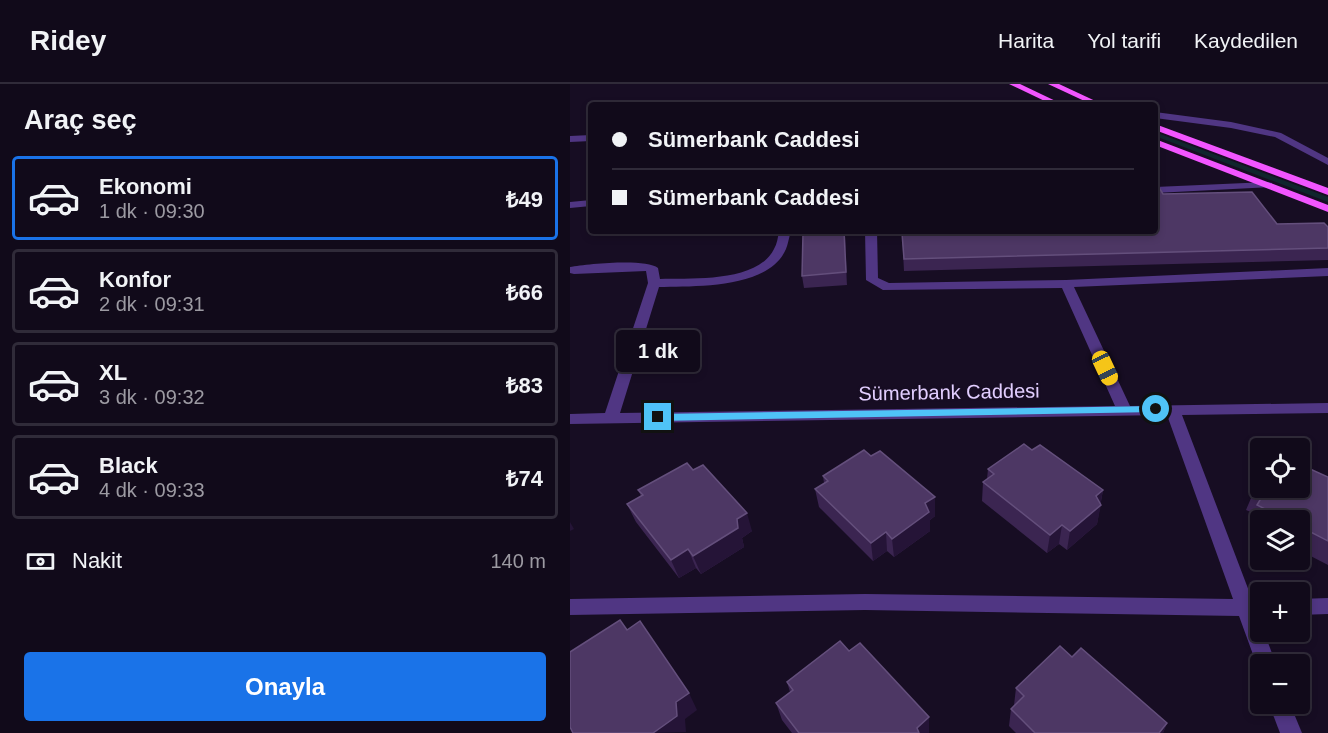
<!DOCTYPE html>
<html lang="tr">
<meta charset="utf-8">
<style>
:root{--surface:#110a1a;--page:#1e1827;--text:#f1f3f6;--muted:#9c9aa2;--line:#302b39;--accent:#1a73e8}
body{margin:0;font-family:Arial,sans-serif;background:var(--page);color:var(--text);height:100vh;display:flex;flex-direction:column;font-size:22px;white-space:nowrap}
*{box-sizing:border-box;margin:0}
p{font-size:20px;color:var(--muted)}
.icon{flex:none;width:33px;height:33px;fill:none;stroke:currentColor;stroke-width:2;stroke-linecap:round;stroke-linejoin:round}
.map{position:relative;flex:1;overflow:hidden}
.drawer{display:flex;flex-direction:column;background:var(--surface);width:570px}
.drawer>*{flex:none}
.hud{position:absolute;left:18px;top:18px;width:570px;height:132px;border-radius:6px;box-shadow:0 3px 9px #0003,0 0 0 2px var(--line);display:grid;align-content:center;height:132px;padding:0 24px;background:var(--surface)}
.controls{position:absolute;left:680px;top:354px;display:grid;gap:12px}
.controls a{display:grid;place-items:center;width:60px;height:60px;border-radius:6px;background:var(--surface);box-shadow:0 3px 9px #0003,0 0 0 2px var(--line);font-size:30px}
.end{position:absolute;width:27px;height:27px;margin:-14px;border:8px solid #4fc3f7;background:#111;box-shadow:0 0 0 3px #111}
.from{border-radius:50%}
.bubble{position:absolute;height:42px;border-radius:6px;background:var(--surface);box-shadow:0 3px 9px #0003,0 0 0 2px var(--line);font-size:20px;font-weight:600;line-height:42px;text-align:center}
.car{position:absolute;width:18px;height:36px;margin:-18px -9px;border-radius:8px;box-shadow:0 0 4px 2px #0007;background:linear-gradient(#f5c518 24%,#345 0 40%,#f5c518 0 76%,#345 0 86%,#f5c518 0)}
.hud b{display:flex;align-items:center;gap:21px;height:57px;font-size:22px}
.hud b+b{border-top:2px solid var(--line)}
.hud i{width:15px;height:15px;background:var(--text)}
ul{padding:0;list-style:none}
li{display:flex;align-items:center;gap:18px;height:84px;margin:0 12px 9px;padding:0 12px;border:3px solid var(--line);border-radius:6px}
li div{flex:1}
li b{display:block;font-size:22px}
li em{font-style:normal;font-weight:600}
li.selected{border-color:var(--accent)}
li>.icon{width:54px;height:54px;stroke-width:1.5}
h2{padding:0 24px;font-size:27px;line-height:72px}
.pay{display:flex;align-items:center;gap:15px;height:66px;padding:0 24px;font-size:22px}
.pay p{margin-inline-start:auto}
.action{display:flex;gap:12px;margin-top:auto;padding:12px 24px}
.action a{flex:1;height:69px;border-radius:6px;background:var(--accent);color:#fff;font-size:24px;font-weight:600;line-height:69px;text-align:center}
header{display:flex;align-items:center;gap:36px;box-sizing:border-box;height:84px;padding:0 30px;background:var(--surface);border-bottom:2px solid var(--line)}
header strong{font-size:28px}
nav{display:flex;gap:33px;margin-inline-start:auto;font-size:21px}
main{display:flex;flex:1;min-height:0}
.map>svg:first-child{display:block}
.green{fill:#10252d}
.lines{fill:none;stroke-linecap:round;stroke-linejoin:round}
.minor{fill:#503683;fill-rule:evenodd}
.major{fill:#f255ff;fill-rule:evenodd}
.wall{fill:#3b2551}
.shaded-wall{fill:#251437}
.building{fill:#4d3764;stroke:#644f7c;stroke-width:1.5}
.route{fill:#4fc3f7}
.labels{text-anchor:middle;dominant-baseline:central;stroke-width:4.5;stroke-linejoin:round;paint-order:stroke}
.street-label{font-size:20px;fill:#e2ceff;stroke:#170d23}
</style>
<header>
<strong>Ridey</strong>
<nav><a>Harita</a><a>Yol tarifi</a><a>Kaydedilen</a></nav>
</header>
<main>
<section class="drawer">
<h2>Araç seç</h2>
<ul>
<li class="selected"><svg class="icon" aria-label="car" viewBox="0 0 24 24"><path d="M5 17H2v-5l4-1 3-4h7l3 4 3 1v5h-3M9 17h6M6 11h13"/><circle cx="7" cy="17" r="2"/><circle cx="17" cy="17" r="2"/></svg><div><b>Ekonomi</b><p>1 dk · 09:30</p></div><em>₺49</em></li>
<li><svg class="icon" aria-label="car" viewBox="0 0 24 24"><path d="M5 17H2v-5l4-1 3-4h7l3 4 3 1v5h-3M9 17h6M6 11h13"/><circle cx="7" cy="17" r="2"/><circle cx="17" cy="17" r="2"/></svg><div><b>Konfor</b><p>2 dk · 09:31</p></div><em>₺66</em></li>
<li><svg class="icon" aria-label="car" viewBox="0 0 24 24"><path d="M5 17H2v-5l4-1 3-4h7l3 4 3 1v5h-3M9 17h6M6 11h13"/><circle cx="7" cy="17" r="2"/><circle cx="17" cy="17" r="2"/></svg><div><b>XL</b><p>3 dk · 09:32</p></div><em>₺83</em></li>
<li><svg class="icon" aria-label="car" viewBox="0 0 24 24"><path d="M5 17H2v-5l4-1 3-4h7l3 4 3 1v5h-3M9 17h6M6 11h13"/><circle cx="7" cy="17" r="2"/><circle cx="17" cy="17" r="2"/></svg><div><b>Black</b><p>4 dk · 09:33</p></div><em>₺74</em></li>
</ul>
<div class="pay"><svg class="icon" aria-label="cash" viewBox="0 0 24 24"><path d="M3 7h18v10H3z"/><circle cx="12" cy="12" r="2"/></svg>Nakit<p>140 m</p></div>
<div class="action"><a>Onayla</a></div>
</section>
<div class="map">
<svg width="758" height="649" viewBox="0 0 758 649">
<rect width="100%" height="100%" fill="#170d23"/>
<path class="green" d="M585 48 758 113V118L585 52Z"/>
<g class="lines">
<g class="minor">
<path d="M585 28 661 38 711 49 758 74V81L705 53 661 44 585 34Z"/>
<path d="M21 51V57L0 58V52Z"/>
<path d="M698 98 702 99V103L585 109V103Z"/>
<path d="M21 116V122L0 124V118Z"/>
<path d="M209 147H221C219 153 218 160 216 165 199 205 125 202 89 203L50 329 545 322 492 204 313 206 296 196 295 147H307L308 194 319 199 496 196 758 184V192L504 203 560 322 758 319V329L612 331 682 515 690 516V548H694L706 580H690L689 587 669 532 295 526 0 531V515L295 510 663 515 597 331 0 340V330L35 329 78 199 76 187 4 190 0 189V183C17 180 76 174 88 184L90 195C122 194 187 199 204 165 207 160 208 153 209 147Z"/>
<path d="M758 514V530L729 531V515Z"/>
<path d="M699 620H720L732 649H710Z"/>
</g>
<g class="major">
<path d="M439 0H450L494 21H483Z"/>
<path d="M478 0H489L534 21H523Z"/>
<path d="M585 40 758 104V111L585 46Z"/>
<path d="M585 55 758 121V128L585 61Z"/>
</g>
</g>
<g class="wall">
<path d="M593 110 707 140 758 143V176L334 187 332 149Z"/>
<path d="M236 147H278V150H275L277 201 234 204 232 192Z"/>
<path d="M418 385 533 406 527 440 497 466 489 460 477 469 412 417 413 398 417 395Z"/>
<path d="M123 386 182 447 172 454 174 463 131 490 126 484 109 494 66 438 57 420 71 412 68 406Z"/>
<path d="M253 392 365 432 360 436V447L324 473 317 467 303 477 249 423 245 405 254 399Z"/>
<path d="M758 393V481L729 466V436H690V446L679 440 683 429 676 426 684 407Z"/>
<path d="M279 567 359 649H222L212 636 206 619 220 608 217 598Z"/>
<path d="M502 573 597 639 593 649H446L439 642 441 625 444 621 446 604Z"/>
</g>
<g class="shaded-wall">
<path d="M274 147 275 150 277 201 276 188Z"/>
<path d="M533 406 530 422 531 421 527 440 497 466 500 447 526 412Z"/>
<path d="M365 413V432L360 436V447L324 473 322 455 355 419Z"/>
<path d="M177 429 182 447 172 454 174 463 131 490 123 472 167 435Z"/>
<path d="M0 438 4 445 0 447Z"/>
<path d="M492 441 489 460 477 469 480 451Z"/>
<path d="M316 448 317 467 303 477 301 459Z"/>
<path d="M118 465 126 484 109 494 101 476Z"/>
<path d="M119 609 127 626 115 635 116 648 83 649 106 618Z"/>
<path d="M359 633V649H347V644Z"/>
<path d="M597 639 593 649H589Z"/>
</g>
<g class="building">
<path d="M585 97 593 110 682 108 707 140 754 139 758 143V164L334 175 332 149H335V147H585Z"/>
<path d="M236 147H274L276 188 232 192 233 149H235Z"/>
<path d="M454 360 462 366 470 361 533 406 526 412 531 421 500 447 492 441 480 451 413 398 424 390 418 385Z"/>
<path d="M294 366 301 372 310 367 365 413 355 419 359 428 322 455 316 448 301 459 245 405 258 397 253 392Z"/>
<path d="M117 379 123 386 133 381 177 429 167 435 168 444 123 472 118 465 101 476 57 420 73 411 68 406Z"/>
<path d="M729 380 758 393V457L729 442V436H717L687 421 693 411 684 407 690 398V404H729Z"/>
<path d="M50 536 57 546 70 537 119 609 106 618 107 632 83 649H3L0 643V568Z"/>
<path d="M270 557 279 567 290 559 359 633 347 644 349 649H229L206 619 223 606 217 598Z"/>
<path d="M490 562 502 573 511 564 597 639 589 649H465L441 625 454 612 446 604Z"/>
</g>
<path class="route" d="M586 322 591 325 586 328 88 337 83 333 88 330Z"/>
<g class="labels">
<g class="street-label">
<text transform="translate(379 308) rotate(-1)">Sümerbank Caddesi</text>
</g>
</g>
</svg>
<div class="controls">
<a><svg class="icon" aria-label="locate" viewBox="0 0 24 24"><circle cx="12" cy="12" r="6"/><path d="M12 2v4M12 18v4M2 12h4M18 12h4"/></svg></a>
<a><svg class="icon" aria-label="layers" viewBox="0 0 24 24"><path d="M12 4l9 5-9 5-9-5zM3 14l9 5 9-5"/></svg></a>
<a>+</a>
<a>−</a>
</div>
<i class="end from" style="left:586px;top:325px"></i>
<i class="end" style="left:88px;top:333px"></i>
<div class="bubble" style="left:46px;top:246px;width:84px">1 dk</div>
<i class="car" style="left:535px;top:284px;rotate:155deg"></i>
<div class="hud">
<b><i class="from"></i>Sümerbank Caddesi</b>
<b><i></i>Sümerbank Caddesi</b>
</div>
</div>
</main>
